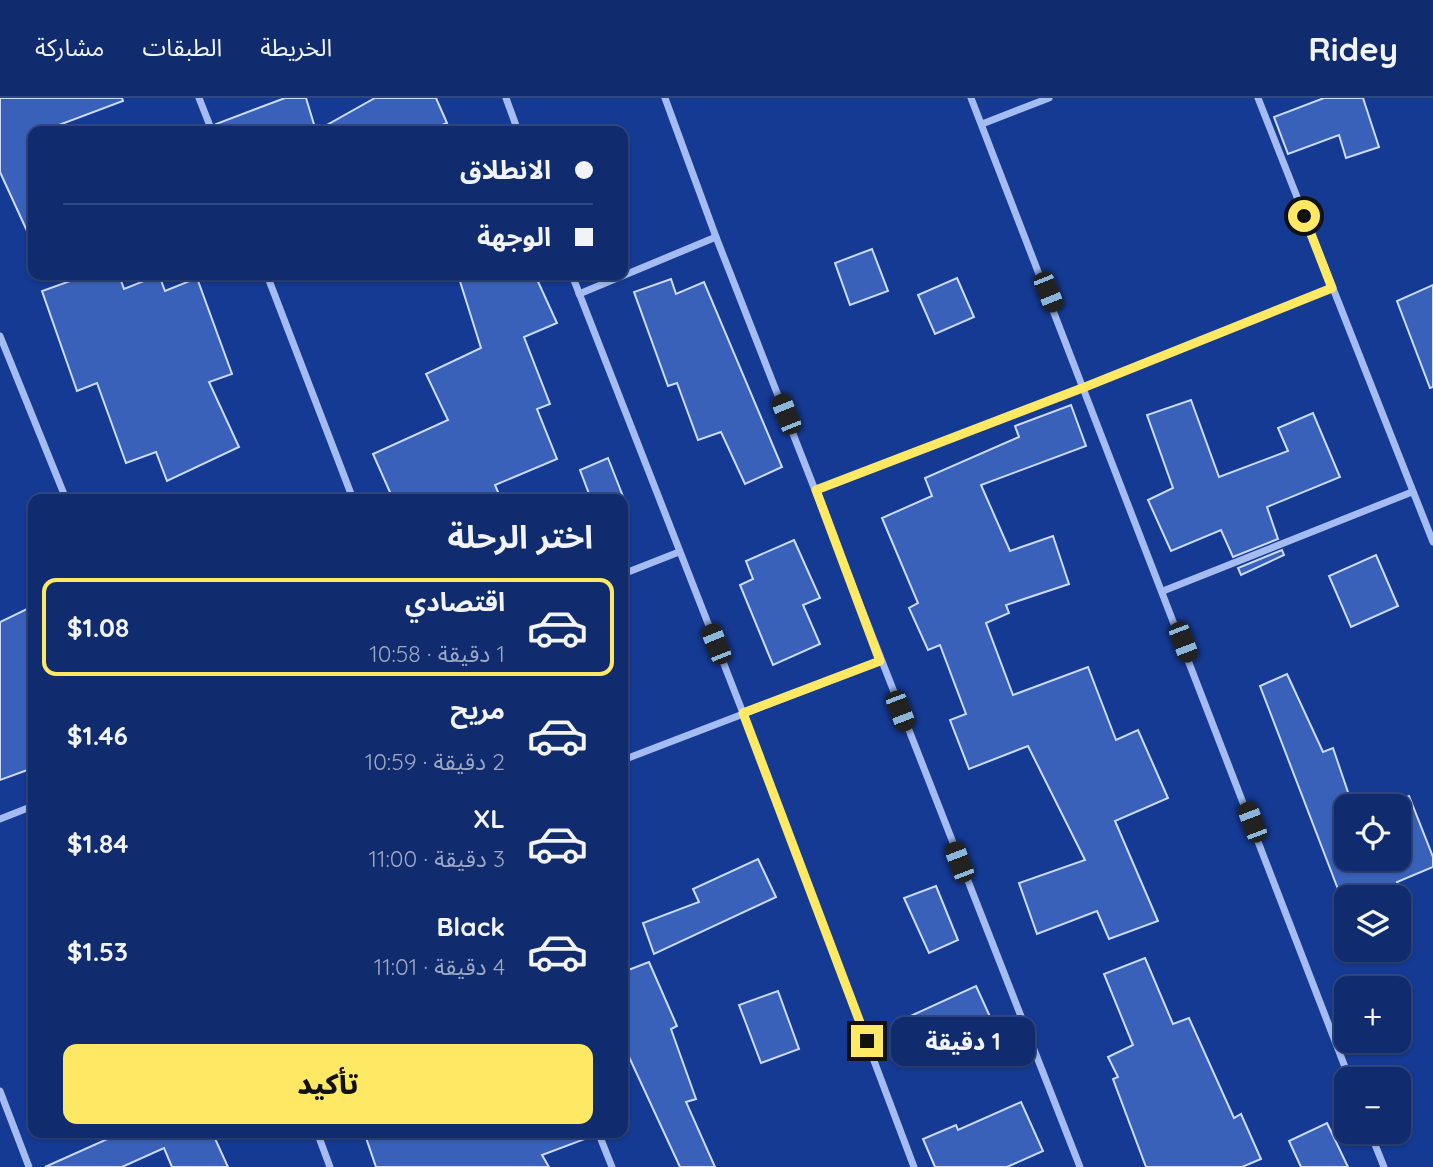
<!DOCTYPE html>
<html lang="ar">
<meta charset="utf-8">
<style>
:root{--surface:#102c6e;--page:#193473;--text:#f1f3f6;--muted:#9ca7c2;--line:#304881;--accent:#ffe964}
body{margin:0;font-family:Quicksand,"Noto Sans Arabic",sans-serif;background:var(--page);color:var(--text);direction:rtl;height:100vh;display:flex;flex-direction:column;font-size:26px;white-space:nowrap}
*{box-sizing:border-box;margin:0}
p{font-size:23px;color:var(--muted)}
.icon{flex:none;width:38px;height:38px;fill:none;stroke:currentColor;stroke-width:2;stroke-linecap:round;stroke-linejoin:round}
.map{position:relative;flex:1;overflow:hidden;direction:ltr}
.panel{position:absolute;left:28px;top:396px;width:600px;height:644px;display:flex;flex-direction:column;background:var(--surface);border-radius:14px;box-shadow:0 2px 5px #0004,0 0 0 2px var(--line);direction:rtl}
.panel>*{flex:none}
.hud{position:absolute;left:28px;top:28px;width:600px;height:154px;border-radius:14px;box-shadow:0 2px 5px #0004,0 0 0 2px var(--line);direction:rtl;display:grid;align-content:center;height:154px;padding:0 35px;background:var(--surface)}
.controls{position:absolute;left:1334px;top:696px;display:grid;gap:14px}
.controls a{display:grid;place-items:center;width:77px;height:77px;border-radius:14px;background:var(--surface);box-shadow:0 2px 5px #0004,0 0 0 2px var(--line);font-size:35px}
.end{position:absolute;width:32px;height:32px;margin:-16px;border:9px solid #ffe964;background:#111;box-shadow:0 0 0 4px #111}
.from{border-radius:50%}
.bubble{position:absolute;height:49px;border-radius:14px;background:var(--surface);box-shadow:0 2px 5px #0004,0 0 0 2px var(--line);font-size:23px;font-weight:800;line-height:49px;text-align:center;direction:rtl}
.car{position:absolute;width:21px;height:42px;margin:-21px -10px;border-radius:9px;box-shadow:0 0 5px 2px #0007;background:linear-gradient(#222 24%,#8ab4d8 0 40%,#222 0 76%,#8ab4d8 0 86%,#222 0)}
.hud b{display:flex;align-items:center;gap:24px;height:66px;font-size:26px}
.hud b+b{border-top:2px solid var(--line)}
.hud i{width:18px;height:18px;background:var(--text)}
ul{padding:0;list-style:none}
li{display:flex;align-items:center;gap:21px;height:98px;margin:0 14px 10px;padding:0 21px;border:4px solid transparent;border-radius:14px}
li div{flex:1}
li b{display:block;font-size:26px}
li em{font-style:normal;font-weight:800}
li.current{border-color:var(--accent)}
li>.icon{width:63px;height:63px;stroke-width:1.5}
h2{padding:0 35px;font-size:32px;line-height:84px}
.primary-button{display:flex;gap:14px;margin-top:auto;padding:14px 35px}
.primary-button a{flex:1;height:80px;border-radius:14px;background:var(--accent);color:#111;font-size:28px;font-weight:800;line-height:80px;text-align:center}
header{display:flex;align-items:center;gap:42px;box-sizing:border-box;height:98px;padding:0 35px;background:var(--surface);border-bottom:2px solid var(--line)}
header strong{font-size:33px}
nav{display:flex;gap:38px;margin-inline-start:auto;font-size:24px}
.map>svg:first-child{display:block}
.building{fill:#3a61ba;stroke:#ccdbfc;stroke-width:2}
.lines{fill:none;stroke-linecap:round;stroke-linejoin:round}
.street{stroke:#a4bcf1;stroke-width:7}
.route{stroke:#ffe964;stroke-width:9}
</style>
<header>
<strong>Ridey</strong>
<nav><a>الخريطة</a><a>الطبقات</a><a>مشاركة</a></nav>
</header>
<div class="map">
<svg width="1433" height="1069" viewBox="0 0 1433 1069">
<rect width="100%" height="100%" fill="#153a93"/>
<g class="building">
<path d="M0 0H122L123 3 43 33H33V146L0 74Z"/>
<path d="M285 0H306L316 33 375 0H436L447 25 428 33H218L216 26Z"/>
<path d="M1324 0H1363L1379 49 1346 60 1339 37 1288 56 1274 19Z"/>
<path d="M872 151 888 193 850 207 835 165Z"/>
<path d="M87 177H119L124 191 159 177 165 193 197 180 232 276 209 284 239 349 167 383 156 354 126 365 97 285 77 293 42 193Z"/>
<path d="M458 177H535L557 225 524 239 550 306 537 311 557 361 495 387 501 401H393L373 356 448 322 426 276 481 250Z"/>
<path d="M957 180 974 219 935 236 918 197Z"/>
<path d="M671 181 676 196 704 184 782 369 745 386 721 334 698 342 677 285 668 288 634 194Z"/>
<path d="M1433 187V289L1430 290 1397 203Z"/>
<path d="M1191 302 1219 379 1288 353 1278 330 1313 315 1340 379 1267 409 1278 441 1233 459 1221 432 1171 453 1148 402 1173 390 1147 317Z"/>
<path d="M1071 307 1086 348 981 387 1010 453 1053 438 1069 486 1006 507 1009 515 986 525 1013 597 1088 569 1116 642 1138 632 1168 700 1115 723 1158 823 1109 841 1097 813 1037 836 1019 785 1085 762 1028 648 969 671 950 622 966 616 940 547 928 552 909 510 918 505 882 420 932 398 925 380 1019 339 1015 328Z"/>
<path d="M608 360 624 401H591L580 372Z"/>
<path d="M794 442 820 500 803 507 820 546 773 567 740 487 753 481 746 463Z"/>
<path d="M1282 452 1284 457 1241 477 1238 470Z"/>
<path d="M1376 457 1398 508 1351 529 1329 478Z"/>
<path d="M33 508V670L0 682V524Z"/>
<path d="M1287 576 1323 654 1333 650 1353 709H1346V761H1398V709H1381L1409 698 1433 759V769L1397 784 1407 807 1398 811V800H1346V812L1260 588Z"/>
<path d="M758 761 776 799 654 856 643 825 699 804 693 791Z"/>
<path d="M936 788 958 842 929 855 904 800Z"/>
<path d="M1145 860 1173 926 1189 920 1234 1020 1241 1016 1261 1061 1242 1069H1146L1113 981 1118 979 1108 959 1133 947 1104 876Z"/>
<path d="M649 864 677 928 671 931 696 1001 686 1004 715 1069H680L623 946V874Z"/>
<path d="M976 888 992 923 919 955 904 921Z"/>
<path d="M778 893 799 951 761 965 739 907Z"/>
<path d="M1021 1004 1043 1053 1007 1069H935L923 1041 956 1027 958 1032Z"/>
<path d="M1327 1025 1348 1069H1301L1289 1043Z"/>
<path d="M123 1034H212L228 1069H172L164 1050 122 1069H45Z"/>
<path d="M364 1034H592L593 1038 542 1057 549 1069H376Z"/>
</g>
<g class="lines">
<g class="street">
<path d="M199 0 212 33"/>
<path d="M506 0 518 33"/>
<path d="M665 0 716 139 1080 1069"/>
<path d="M971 0 1350 982"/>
<path d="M1258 0 1433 444"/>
<path d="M982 26 1049 0"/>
<path d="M267 177 353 401"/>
<path d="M572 177 743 615 914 1069"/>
<path d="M579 196 716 139"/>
<path d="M0 238 66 401"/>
<path d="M816 392 1085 289 1332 190"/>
<path d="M623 476 679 454"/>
<path d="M1163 493 1412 394"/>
<path d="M623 662 881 563"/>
<path d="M0 721 33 708"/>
<path d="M0 993 29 1069"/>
<path d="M317 1034 330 1069"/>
<path d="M598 1034 612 1069"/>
<path d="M1370 1034 1384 1069"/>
</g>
</g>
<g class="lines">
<path class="route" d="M867 943 743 615 880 563 816 392 1085 289 1332 190 1304 118"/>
</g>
</svg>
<div class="controls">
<a><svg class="icon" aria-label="locate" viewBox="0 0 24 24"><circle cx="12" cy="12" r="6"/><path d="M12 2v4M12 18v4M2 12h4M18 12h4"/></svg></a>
<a><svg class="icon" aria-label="layers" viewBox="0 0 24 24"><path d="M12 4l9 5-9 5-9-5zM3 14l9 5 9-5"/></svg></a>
<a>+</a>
<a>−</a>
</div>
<i class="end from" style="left:1304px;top:118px"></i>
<i class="end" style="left:867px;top:943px"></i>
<div class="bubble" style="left:891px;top:919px;width:144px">1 دقيقة</div>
<i class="car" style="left:1048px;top:194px;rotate:158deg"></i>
<i class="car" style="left:786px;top:316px;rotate:338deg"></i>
<i class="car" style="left:1183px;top:544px;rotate:159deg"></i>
<i class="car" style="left:716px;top:546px;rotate:338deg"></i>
<i class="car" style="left:900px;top:613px;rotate:159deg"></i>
<i class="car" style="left:1252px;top:724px;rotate:339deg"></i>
<i class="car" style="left:959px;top:764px;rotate:339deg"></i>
<div class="hud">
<b><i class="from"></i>الانطلاق</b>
<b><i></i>الوجهة</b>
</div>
<section class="panel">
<h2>اختر الرحلة</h2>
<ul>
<li class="current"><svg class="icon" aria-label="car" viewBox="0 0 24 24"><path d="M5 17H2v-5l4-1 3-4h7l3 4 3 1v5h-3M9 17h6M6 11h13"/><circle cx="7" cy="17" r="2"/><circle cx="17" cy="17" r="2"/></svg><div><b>اقتصادي</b><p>1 دقيقة · 10:58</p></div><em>$1.08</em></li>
<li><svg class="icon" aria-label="car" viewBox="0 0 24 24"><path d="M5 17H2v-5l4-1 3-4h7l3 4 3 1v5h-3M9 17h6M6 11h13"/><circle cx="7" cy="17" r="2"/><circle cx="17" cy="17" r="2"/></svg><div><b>مريح</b><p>2 دقيقة · 10:59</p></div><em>$1.46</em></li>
<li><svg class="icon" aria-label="car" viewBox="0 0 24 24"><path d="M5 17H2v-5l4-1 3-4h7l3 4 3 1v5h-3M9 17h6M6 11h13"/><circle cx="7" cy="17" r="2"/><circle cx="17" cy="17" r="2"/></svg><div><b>XL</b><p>3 دقيقة · 11:00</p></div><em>$1.84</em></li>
<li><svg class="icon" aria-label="car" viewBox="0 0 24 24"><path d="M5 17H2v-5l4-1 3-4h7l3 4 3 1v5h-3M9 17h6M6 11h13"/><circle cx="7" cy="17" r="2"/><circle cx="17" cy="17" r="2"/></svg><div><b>Black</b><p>4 دقيقة · 11:01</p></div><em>$1.53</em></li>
</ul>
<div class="primary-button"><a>تأكيد</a></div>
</section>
</div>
